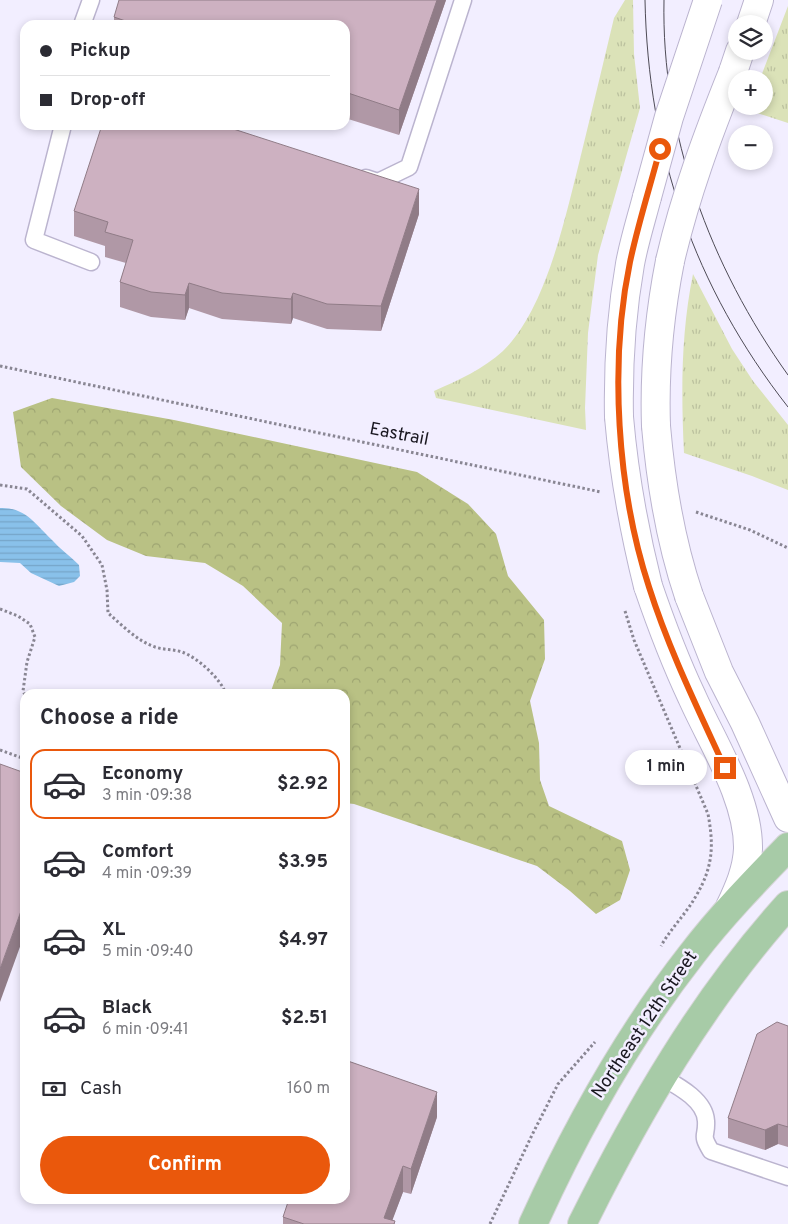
<!DOCTYPE html>
<meta charset="utf-8">
<style>
:root{--surface:#fff;--page:#f2f2f3;--text:#2b2b33;--muted:#7c7c81;--line:#e1e1e2;--accent:#ea580c}
body{margin:0;font-family:Overpass,sans-serif;background:var(--page);color:var(--text);height:100vh;display:flex;flex-direction:column;font-size:19px;white-space:nowrap}
*{box-sizing:border-box;margin:0}
p{font-size:16px;color:var(--muted)}
.icon{flex:none;width:28px;height:28px;fill:none;stroke:currentColor;stroke-width:2;stroke-linecap:round;stroke-linejoin:round}
.map{position:relative;flex:1;overflow:hidden}
.panel{position:absolute;left:20px;top:689px;width:330px;height:515px;display:flex;flex-direction:column;background:var(--surface);border-radius:15px;box-shadow:0 2px 8px #0003}
.panel>*{flex:none}
.guide{position:absolute;left:20px;top:20px;width:330px;height:110px;border-radius:15px;box-shadow:0 2px 8px #0003;display:grid;align-content:center;height:110px;padding:0 20px;background:var(--surface)}
.buttons{position:absolute;left:728px;top:15px;display:grid;gap:10px}
.buttons a{display:grid;place-items:center;width:45px;height:45px;border-radius:50%;background:var(--surface);box-shadow:0 2px 8px #0003;font-size:25px}
.end{position:absolute;width:22px;height:22px;margin:-11px;border:6px solid #ea580c;background:#fff;box-shadow:0 0 0 2px #fff}
.from{border-radius:50%}
.bubble{position:absolute;height:35px;border-radius:18px;background:var(--surface);box-shadow:0 2px 8px #0003;font-size:16px;font-weight:700;line-height:35px;text-align:center}
.guide b{display:flex;align-items:center;gap:18px;height:48px;font-size:19px}
.guide b+b{border-top:1px solid var(--line)}
.guide i{width:12px;height:12px;background:var(--text)}
ul{padding:0;list-style:none}
li{display:flex;align-items:center;gap:15px;height:70px;margin:0 10px 8px;padding:0 10px;border:2px solid transparent;border-radius:15px}
li div{flex:1}
li b{display:block;font-size:19px}
li em{font-style:normal;font-weight:700}
li.on{border-color:var(--accent)}
li>.icon{width:45px;height:45px;stroke-width:1.5}
h2{padding:0 20px;font-size:22px;line-height:60px}
.pay{display:flex;align-items:center;gap:12px;height:55px;padding:0 20px;font-size:19px}
.pay p{margin-inline-start:auto}
.button{display:flex;gap:10px;margin-top:auto;padding:10px 20px}
.button a{flex:1;height:58px;border-radius:30px;background:var(--accent);color:#fff;font-size:20px;font-weight:700;line-height:58px;text-align:center}
.map>svg:first-child{display:block}
.grass{fill:url(#grass-tufts)}
.forest{fill:url(#forest-crowns)}
.water{fill:url(#water-rules)}
.lines{fill:none;stroke-linecap:round;stroke-linejoin:round}
.service-casing{stroke:#bbb4cf;stroke-width:19}
.tertiary-casing{stroke:#bbb4cf;stroke-width:30}
.primary-casing{stroke:#d6d5d7;stroke-width:30}
.path{stroke:#898693;stroke-width:3;stroke-dasharray:2.5 2.5;stroke-linecap:butt}
.service{stroke:#fff;stroke-width:16}
.tertiary{stroke:#fff;stroke-width:28}
.primary{stroke:#a7cba7;stroke-width:28}
.tram{stroke:#4e4b56;stroke-width:1}
.tertiary-bridge-casing{stroke:#bbb4cf;stroke-width:30;stroke-linecap:butt}
.tertiary-bridge{stroke:#fff;stroke-width:28}
.wall{fill:#b098a6}
.shaded-wall{fill:#907c87}
.building{fill:#cdb1c1;stroke:#907c87}
.route{stroke:#ea580c;stroke-width:6}
.labels{text-anchor:middle;dominant-baseline:central;stroke-width:5;stroke-linejoin:round;paint-order:stroke}
.street-label{font-size:18px;fill:#191720;stroke:#f2eeff}
</style>
<div class="map">
<svg width="788" height="1224" viewBox="0 0 788 1224">
<defs>
<pattern id="grass-tufts" width="24" height="20" patternUnits="userSpaceOnUse" patternTransform="scale(1.25)"><rect width="24" height="20" fill="#dbe2b8"/><path d="M3 7l-1-3M5 7V3M7 7l1-3M15 17l-1-3M17 17v-4M19 17l1-3" fill="none" stroke="#bbc19e"/></pattern>
<pattern id="forest-crowns" width="20" height="18" patternUnits="userSpaceOnUse" patternTransform="scale(1.25)"><rect width="20" height="18" fill="#b9c184"/><path d="M2 6a3 3 0 1 1 6 0M12 15a3 3 0 1 1 6 0" fill="none" stroke="#9ea572"/></pattern>
<pattern id="water-rules" width="6" height="5" patternUnits="userSpaceOnUse" patternTransform="scale(1.25)"><rect width="6" height="5" fill="#89c1ea"/><path d="M0 2.5h6" fill="none" stroke="#76a5c8"/></pattern>
</defs>
<rect width="100%" height="100%" fill="#f2eeff"/>
<g class="grass">
<path d="M625 0H633L634 54 640 108 598 255 588 333 585 408 586 430 436 398 434 391C459 380 483 369 503 351 547 308 566 214 581 155 592 110 603 64 614 18Z"/>
<path d="M788 6V123L745 109 747 106H764V79H760Z"/>
<path d="M693 274 732 349 753 381 788 425V490L752 476 684 453C681 392 681 333 693 274Z"/>
</g>
<path class="forest" d="M52 398 174 420 417 472 468 504 496 534 508 576 544 620 545 659 530 701 539 743 540 780 549 806 622 841 630 870 620 900 596 914 570 891 537 866 354 804 345 803V694H270L280 665 282 623 243 586 205 563 146 556 107 540 61 506 21 467 13 412Z"/>
<path class="water" d="M0 508C26 507 36 525 52 540 60 549 70 556 79 565L80 576 74 582 59 586 31 573 20 563 0 562Z"/>
<g class="lines">
<g class="service-casing">
<g id="service">
<path d="M82 25 91 0"/>
<path d="M63 125 34 240 91 262"/>
<path d="M366 178 378 182 409 167 463 0"/>
<path d="M662 1077C678 1086 705 1100 706 1121 707 1138 700 1133 711 1151L788 1177"/>
</g>
</g>
<g class="tertiary-casing">
<g id="tertiary">
<path d="M751 24 759 0"/>
<path d="M733 72 740 51"/>
<path d="M619 417C618 366 621 315 630 264 634 242 641 220 647 197"/>
<path d="M656 426C654 368 659 317 670 261"/>
<path d="M648 586C661 624 675 661 692 697 712 742 749 799 748 849 747 870 739 888 730 907"/>
<path d="M689 596 719 672 745 723 788 818"/>
</g>
</g>
<g class="primary-casing">
<g id="primary">
<path d="M533 1224C576 1129 627 1037 692 954 721 916 755 881 788 847"/>
<path d="M582 1224C638 1111 703 999 788 905"/>
</g>
</g>
<g class="path">
<path d="M0 366 601 492"/>
<path d="M0 485 27 489 82 536 102 565 107 590 108 613C122 625 137 641 155 647 164 650 173 649 182 652 197 657 221 679 226 694"/>
<path d="M696 512 750 530 788 548"/>
<path d="M0 609 18 616 30 624 35 637 27 662 23 691 25 695"/>
<path d="M625 611 634 640 708 814C714 846 713 867 696 896 686 914 671 928 661 946"/>
<path d="M0 750 25 759"/>
<path d="M490 1224 532 1135 558 1084 595 1042"/>
</g>
<use href="#service" class="service"/>
<use href="#tertiary" class="tertiary"/>
<use href="#primary" class="primary"/>
<g class="tram">
<path d="M645 0C648 152 694 287 788 407"/>
<path d="M664 0C661 134 710 266 788 375"/>
</g>
<g class="tertiary-bridge-casing">
<g id="tertiary-bridge">
<path d="M647 197 669 117 708 0"/>
<path d="M670 261C685 196 708 134 733 72"/>
<path d="M619 417C624 475 634 530 648 586"/>
<path d="M656 426C661 484 670 540 689 596"/>
</g>
</g>
<use href="#tertiary-bridge" class="tertiary-bridge"/>
</g>
<g class="wall">
<path d="M446 0 399 135 345 118V25H114V17Z"/>
<path d="M74 211 419 214 381 331 327 329 293 318 291 324 222 319 189 308 185 320 151 317 120 307V282L126 263 105 257V246L74 236Z"/>
<path d="M788 1026V1147L778 1144 765 1150 728 1138V1118Z"/>
<path d="M437 1117 411 1194 403 1192 392 1220 395 1224H283V1217Z"/>
</g>
<g class="shaded-wall">
<path d="M437 0H446L399 135V110Z"/>
<path d="M419 189V214L381 331V306Z"/>
<path d="M189 283V308L185 320V295Z"/>
<path d="M293 293V318L291 324V299Z"/>
<path d="M25 900V933L0 1002V969Z"/>
<path d="M437 1092V1117L411 1194V1169Z"/>
<path d="M778 1124V1144L765 1150V1130Z"/>
<path d="M403 1166V1192L391 1224 384 1218Z"/>
</g>
<g class="building">
<path d="M119 0H437L399 110 345 92V25H137L114 17Z"/>
<path d="M102 125H221L419 189 381 306 327 304 293 293 291 299 222 293 189 283 185 295 151 292 120 282 133 240 105 232 108 222 74 211Z"/>
<path d="M0 764 25 773V900L0 969Z"/>
<path d="M777 1022 788 1026V1127L778 1124 765 1130 728 1118 757 1034Z"/>
<path d="M345 1060 437 1092 411 1169 403 1166 384 1218 395 1221 394 1224H304L283 1217 289 1199H345Z"/>
</g>
<g class="lines">
<path class="route" d="M660 149C650 187 638 224 630 262 609 363 617 489 649 587 669 650 698 709 725 768"/>
</g>
<g class="labels">
<g class="street-label">
<text transform="translate(399 435) rotate(11)">Eastrail</text>
<text transform="translate(645 1025) rotate(-56)">Northeast 12th Street</text>
</g>
</g>
</svg>
<div class="buttons">
<a><svg class="icon" aria-label="layers" viewBox="0 0 24 24"><path d="M12 4l9 5-9 5-9-5zM3 14l9 5 9-5"/></svg></a>
<a>+</a>
<a>−</a>
</div>
<i class="end from" style="left:660px;top:149px"></i>
<i class="end" style="left:725px;top:768px"></i>
<div class="bubble" style="left:625px;top:750px;width:82px">1 min</div>
<div class="guide">
<b><i class="from"></i>Pickup</b>
<b><i></i>Drop-off</b>
</div>
<section class="panel">
<h2>Choose a ride</h2>
<ul>
<li class="on"><svg class="icon" aria-label="car" viewBox="0 0 24 24"><path d="M5 17H2v-5l4-1 3-4h7l3 4 3 1v5h-3M9 17h6M6 11h13"/><circle cx="7" cy="17" r="2"/><circle cx="17" cy="17" r="2"/></svg><div><b>Economy</b><p>3 min · 09:38</p></div><em>$2.92</em></li>
<li><svg class="icon" aria-label="car" viewBox="0 0 24 24"><path d="M5 17H2v-5l4-1 3-4h7l3 4 3 1v5h-3M9 17h6M6 11h13"/><circle cx="7" cy="17" r="2"/><circle cx="17" cy="17" r="2"/></svg><div><b>Comfort</b><p>4 min · 09:39</p></div><em>$3.95</em></li>
<li><svg class="icon" aria-label="car" viewBox="0 0 24 24"><path d="M5 17H2v-5l4-1 3-4h7l3 4 3 1v5h-3M9 17h6M6 11h13"/><circle cx="7" cy="17" r="2"/><circle cx="17" cy="17" r="2"/></svg><div><b>XL</b><p>5 min · 09:40</p></div><em>$4.97</em></li>
<li><svg class="icon" aria-label="car" viewBox="0 0 24 24"><path d="M5 17H2v-5l4-1 3-4h7l3 4 3 1v5h-3M9 17h6M6 11h13"/><circle cx="7" cy="17" r="2"/><circle cx="17" cy="17" r="2"/></svg><div><b>Black</b><p>6 min · 09:41</p></div><em>$2.51</em></li>
</ul>
<div class="pay"><svg class="icon" aria-label="cash" viewBox="0 0 24 24"><path d="M3 7h18v10H3z"/><circle cx="12" cy="12" r="2"/></svg>Cash<p>160 m</p></div>
<div class="button"><a>Confirm</a></div>
</section>
</div>
